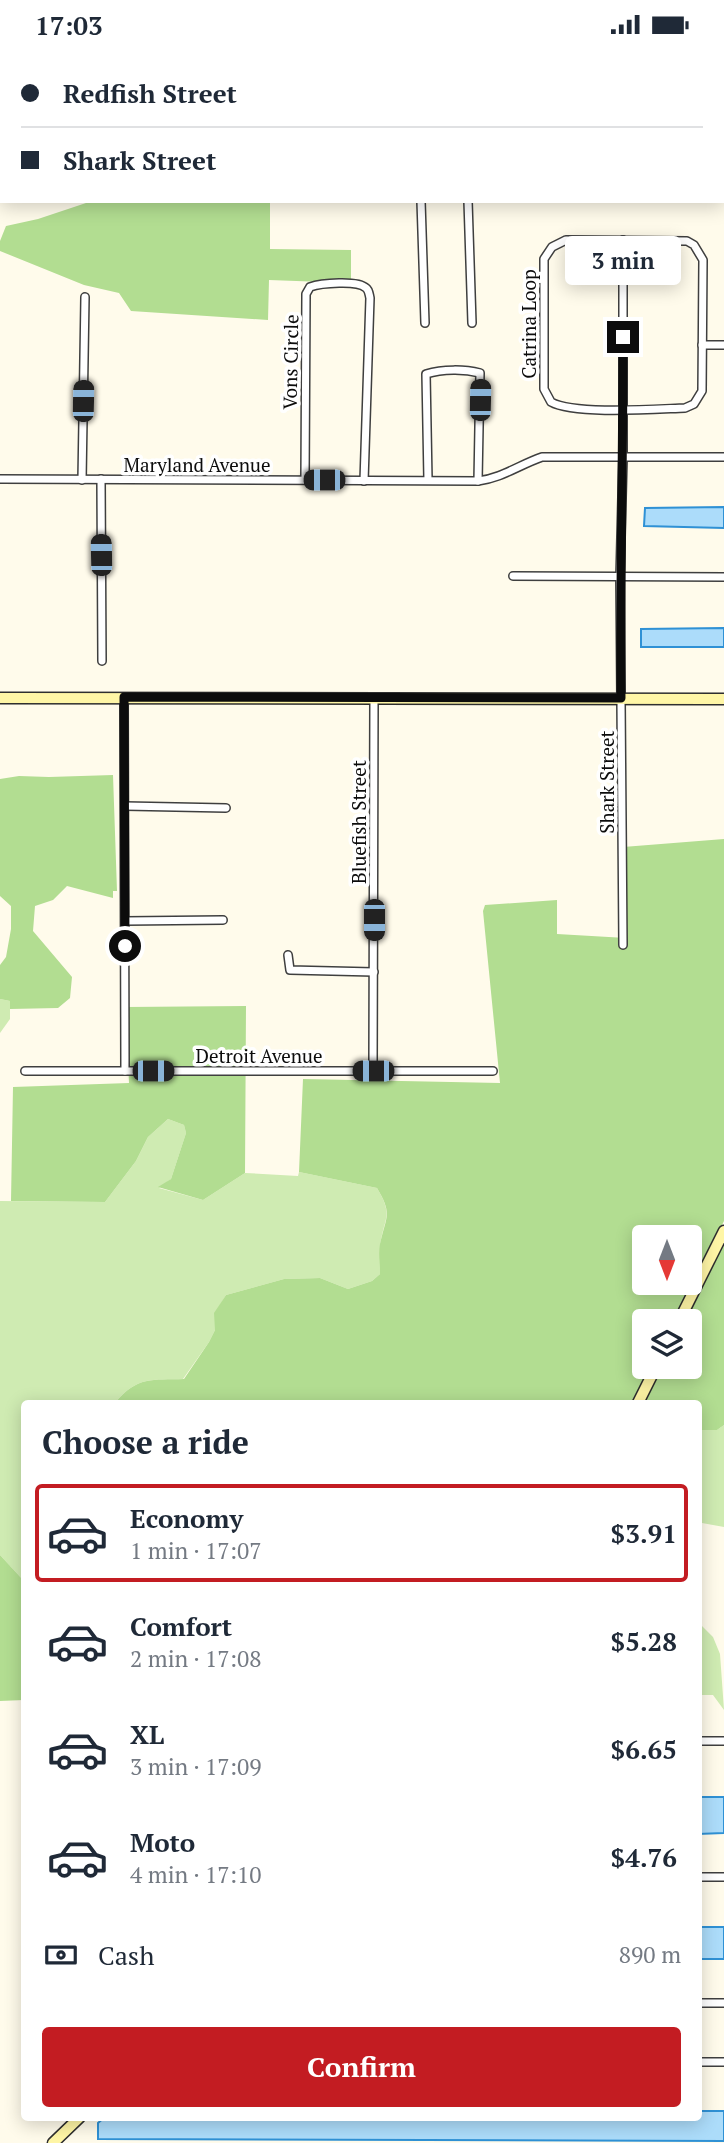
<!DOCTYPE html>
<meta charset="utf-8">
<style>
:root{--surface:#fff;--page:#f6f6f7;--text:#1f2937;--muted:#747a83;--line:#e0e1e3;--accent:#c31c22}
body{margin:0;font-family:"PT Serif",serif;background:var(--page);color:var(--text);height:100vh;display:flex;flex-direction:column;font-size:26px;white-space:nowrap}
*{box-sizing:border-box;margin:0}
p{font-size:23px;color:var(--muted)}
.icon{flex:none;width:38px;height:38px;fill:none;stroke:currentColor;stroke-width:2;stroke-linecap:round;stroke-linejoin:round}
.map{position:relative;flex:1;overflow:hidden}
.drawer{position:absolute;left:21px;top:1351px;width:681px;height:721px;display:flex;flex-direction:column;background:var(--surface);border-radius:7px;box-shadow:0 4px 18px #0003}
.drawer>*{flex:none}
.guide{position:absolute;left:0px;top:0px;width:724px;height:154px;box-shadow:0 4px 18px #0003;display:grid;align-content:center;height:154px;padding:0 21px;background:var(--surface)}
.needle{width:46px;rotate:180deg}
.fabs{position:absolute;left:632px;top:1176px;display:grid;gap:14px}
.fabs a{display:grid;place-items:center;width:70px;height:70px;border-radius:7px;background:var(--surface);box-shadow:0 4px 18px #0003;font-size:35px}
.end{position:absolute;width:32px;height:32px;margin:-16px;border:9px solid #0c0c0c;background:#fff;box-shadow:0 0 0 4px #fff}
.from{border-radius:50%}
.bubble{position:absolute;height:49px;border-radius:7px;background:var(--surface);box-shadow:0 4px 18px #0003;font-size:23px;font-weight:700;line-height:49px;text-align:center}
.car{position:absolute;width:21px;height:42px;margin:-21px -10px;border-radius:9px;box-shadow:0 0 5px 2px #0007;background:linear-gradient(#222 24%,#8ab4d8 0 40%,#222 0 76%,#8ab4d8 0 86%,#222 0)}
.guide b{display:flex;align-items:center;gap:24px;height:66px;font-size:26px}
.guide b+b{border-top:2px solid var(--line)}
.guide i{width:18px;height:18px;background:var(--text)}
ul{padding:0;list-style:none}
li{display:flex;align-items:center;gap:21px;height:98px;margin:0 14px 10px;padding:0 7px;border:4px solid transparent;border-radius:7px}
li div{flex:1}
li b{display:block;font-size:26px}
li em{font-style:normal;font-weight:700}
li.on{border-color:var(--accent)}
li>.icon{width:63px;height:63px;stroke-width:1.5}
h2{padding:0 21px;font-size:32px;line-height:84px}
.pay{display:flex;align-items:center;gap:18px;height:77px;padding:0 21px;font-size:26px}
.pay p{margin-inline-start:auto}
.primary-button{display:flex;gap:14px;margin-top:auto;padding:14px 21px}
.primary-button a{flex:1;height:80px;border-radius:7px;background:var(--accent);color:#fff;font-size:28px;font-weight:700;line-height:80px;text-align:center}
.status{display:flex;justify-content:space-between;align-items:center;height:49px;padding:0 35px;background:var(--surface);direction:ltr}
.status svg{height:19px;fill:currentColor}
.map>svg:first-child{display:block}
.industrial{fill:#eadfec}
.green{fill:#cfebb2}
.forest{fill:#b2dd91;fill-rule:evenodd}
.water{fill:#acdcfa;stroke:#2f91d5;stroke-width:2}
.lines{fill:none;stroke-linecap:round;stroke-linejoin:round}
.street-casing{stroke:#3f3f3f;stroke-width:10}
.secondary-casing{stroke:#2e2e2e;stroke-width:13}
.highway-casing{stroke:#1d1d1d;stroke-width:15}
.street{stroke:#fff;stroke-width:7}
.secondary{stroke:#fff6a6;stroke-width:10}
.highway{stroke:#fd9e4b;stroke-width:12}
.route{stroke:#0c0c0c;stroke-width:9}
.labels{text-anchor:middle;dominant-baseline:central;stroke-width:7;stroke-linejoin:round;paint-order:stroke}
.street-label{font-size:19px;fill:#0c0c0c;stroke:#fff}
</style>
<div class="status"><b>17:03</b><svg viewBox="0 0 49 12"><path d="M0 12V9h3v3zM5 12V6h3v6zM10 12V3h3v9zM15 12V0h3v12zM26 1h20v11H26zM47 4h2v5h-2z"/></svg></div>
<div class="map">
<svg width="724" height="2094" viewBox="0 0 724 2094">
<rect width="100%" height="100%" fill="#fffbeb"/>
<rect class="industrial" x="393" y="0" width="118" height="2"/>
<g class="green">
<path d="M0 950 10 952V970L0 984Z"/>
<path d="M168 1070 184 1076 186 1084 171 1130 159 1139 203 1151 245 1124 298 1127 299 1123 377 1139C394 1168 384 1167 380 1197 379 1206 380 1216 380 1225L372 1232 348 1240 320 1229 284 1230 226 1246 215 1264V1281L209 1293 183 1330C152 1331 137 1327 115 1354H24V1532L0 1506V1152L105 1153 136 1112 148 1088Z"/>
<path d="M724 1376V1478L702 1474 698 1476V1381H717Z"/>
<path d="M698 1577H702L713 1588 720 1605 724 1661 713 1646H698Z"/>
</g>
<g class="forest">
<path d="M240 0H393V2H238Z"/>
<path d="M92 152H270V200L351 201V234L269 231 268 271 131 262 119 244 84 236 0 202V192L6 177 38 170Z"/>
<path d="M113 726 117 842H113V849L67 837 53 851 35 857 33 882 72 928 70 949 58 959 10 960V952L0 950V916L6 908 11 880V857L0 847V730L19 727 49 728Z"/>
<path d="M724 790V1172L674 1272H644V1318H652L633 1354H115C137 1327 152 1331 184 1330L209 1293 215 1281 214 1264 226 1246 284 1230 320 1229 348 1240 372 1232 380 1225C380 1215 378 1204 380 1195 386 1167 393 1166 377 1139L299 1123 303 1030 500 1034 483 862 485 856 557 851V885L626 889 623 798ZM644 1188H690V1234H644Z"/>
<path d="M246 957 245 1124 203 1151 158 1138 171 1130 186 1084 184 1076 168 1070 148 1088 136 1112 105 1153 11 1152 13 1038 129 1034 126 958Z"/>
<path d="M724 1192V1376L717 1381H698V1354H643L661 1318H690V1272H684Z"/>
<path d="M0 1506 24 1532V1651L0 1652Z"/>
</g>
<g class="water">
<path d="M724 458V479L644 477 645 459Z"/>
<path d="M724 579V598H641V580Z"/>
<path d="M698 1748H724V1784L698 1785Z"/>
<rect x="698" y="1878" width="26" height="32"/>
<path d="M698 2062H724V2092L98 2090V2074L105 2068H698Z"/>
</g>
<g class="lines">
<g class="street-casing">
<g id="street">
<path d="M625 0V2"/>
<path d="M510 2V0"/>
<path d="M723 108H724"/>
<path d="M421 152 425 274"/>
<path d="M468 152 472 274"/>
<path d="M566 191 687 192 694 196 703 211 702 342 694 355 685 359C656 360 574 366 551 353L544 340V210L552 198Z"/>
<path d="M702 296H724"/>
<path d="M0 430 478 432C502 429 519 416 542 408H724"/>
<path d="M101 430 102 612"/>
<path d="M82 431 85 248"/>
<path d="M305 431 306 245 310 238C321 234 358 231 366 239 369 241 369 245 370 249L364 432"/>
<path d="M428 431 426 325C443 320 464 320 480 324L478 432"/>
<path d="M513 527 724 528"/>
<path d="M124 648 125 1022"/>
<path d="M125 757 226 759"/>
<path d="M125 872 223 871"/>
<path d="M623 896 620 528 623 409V191"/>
<path d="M288 906 290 921 374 923"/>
<path d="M25 1022H493"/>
<path d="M373 1022 374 649"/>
<path d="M698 1692H724"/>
<path d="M698 1828H724"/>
<path d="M698 1954H724"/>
<path d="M698 2013H724"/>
</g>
</g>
<g class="secondary-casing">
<g id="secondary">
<path d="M0 649 724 650"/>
<path d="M679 1272 724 1182"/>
<path d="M638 1354 656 1318"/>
<path d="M53 2094 80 2068"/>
</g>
</g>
<g class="highway-casing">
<g id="highway">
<path d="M44 2 45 0"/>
<path d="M60 2 61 0"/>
<path d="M75 2 77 0"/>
<path d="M0 54 2 52"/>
<path d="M0 92 2 90"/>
</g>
</g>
<use href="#street" class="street"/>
<use href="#secondary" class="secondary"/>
<use href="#highway" class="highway"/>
</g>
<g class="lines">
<path class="route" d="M125 897 124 648 621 649C620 529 623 408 623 288"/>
</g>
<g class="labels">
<g class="street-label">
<text transform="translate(528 275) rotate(-90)">Catrina Loop</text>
<text transform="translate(290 313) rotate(-89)">Vons Circle</text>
<text x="197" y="415">Maryland Avenue</text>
<text transform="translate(606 733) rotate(-90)">Shark Street</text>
<text transform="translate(358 773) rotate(-90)">Bluefish Street</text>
<text x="259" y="1006">Detroit Avenue</text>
</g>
</g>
</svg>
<div class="fabs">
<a><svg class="needle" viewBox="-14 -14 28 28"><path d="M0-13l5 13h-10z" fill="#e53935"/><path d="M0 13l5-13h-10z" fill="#747a83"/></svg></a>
<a><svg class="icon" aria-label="layers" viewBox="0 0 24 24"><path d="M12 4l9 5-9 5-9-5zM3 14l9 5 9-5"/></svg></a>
</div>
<i class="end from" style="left:125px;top:897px"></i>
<i class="end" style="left:623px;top:288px"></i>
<div class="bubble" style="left:565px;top:187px;width:116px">3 min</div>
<i class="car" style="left:480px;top:351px;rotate:1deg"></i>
<i class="car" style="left:83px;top:352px;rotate:1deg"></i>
<i class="car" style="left:324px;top:431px;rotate:270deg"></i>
<i class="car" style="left:101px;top:506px;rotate:359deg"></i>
<i class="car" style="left:374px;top:871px;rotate:180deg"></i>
<i class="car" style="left:153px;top:1022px;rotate:90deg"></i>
<i class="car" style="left:373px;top:1022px;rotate:270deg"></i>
<div class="guide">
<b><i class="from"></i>Redfish Street</b>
<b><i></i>Shark Street</b>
</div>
<section class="drawer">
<h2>Choose a ride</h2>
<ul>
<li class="on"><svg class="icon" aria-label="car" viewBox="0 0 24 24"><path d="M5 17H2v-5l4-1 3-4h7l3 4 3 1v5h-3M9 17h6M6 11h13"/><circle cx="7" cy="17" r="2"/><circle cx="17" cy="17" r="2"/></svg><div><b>Economy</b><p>1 min · 17:07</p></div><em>$3.91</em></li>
<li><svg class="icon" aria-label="car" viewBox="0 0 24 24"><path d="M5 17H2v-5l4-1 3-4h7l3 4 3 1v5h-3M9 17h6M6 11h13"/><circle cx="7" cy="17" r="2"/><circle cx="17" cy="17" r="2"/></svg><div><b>Comfort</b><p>2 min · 17:08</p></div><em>$5.28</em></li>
<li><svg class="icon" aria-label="car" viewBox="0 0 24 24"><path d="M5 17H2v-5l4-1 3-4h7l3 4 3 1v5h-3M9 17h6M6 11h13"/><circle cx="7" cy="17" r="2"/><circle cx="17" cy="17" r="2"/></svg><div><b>XL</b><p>3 min · 17:09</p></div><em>$6.65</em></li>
<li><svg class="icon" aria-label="car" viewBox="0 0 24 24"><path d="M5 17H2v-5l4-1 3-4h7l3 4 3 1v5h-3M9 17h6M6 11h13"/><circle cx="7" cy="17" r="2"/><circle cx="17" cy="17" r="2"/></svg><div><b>Moto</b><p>4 min · 17:10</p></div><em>$4.76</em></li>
</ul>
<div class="pay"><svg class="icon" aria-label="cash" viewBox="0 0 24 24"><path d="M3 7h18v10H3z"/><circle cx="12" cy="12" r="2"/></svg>Cash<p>890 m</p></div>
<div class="primary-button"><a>Confirm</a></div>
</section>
</div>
